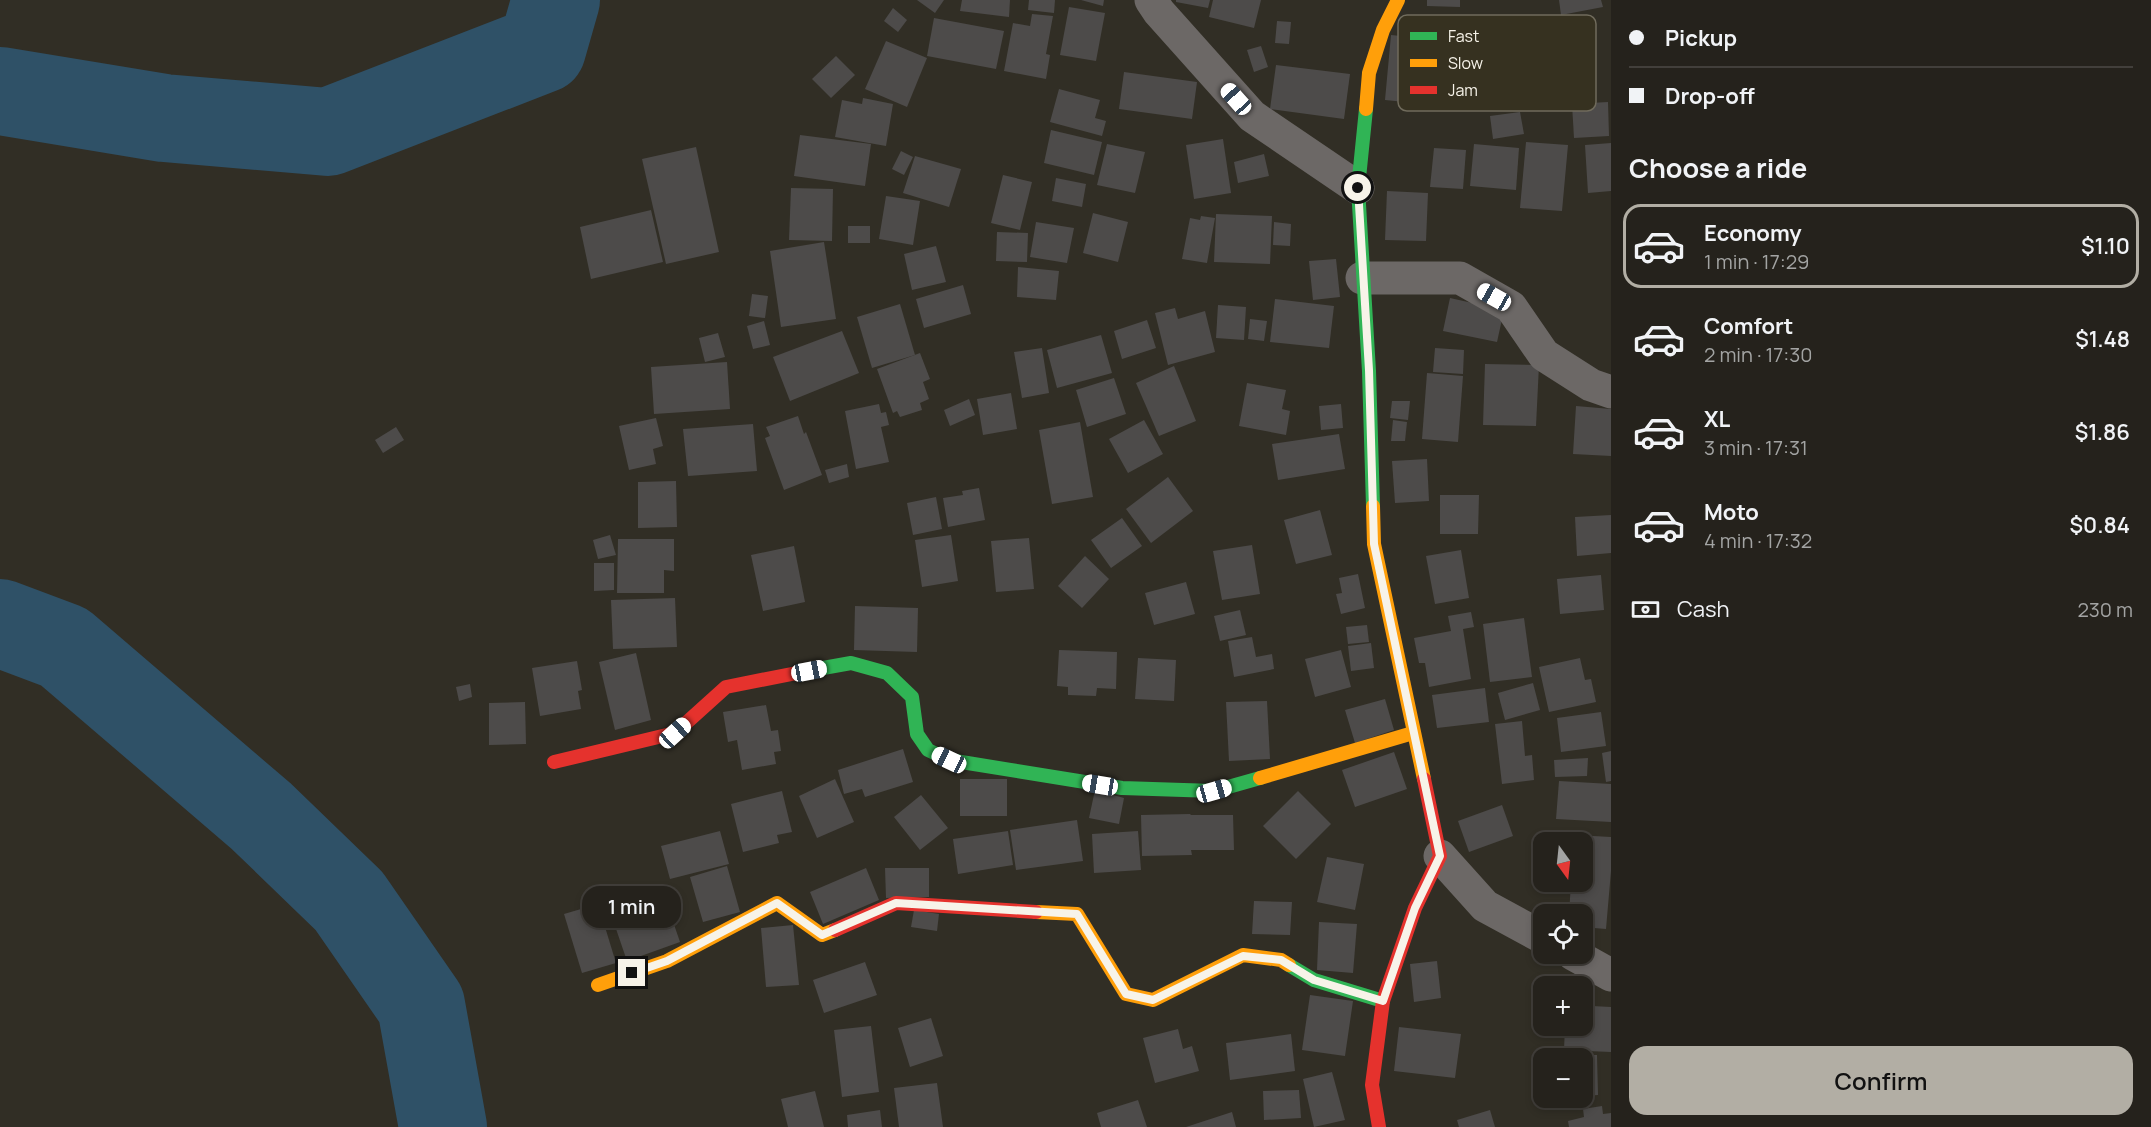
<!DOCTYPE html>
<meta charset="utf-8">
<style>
:root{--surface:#25221c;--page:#2d2a25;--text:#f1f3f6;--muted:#a3a4a3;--line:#423f3b;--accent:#b2aea4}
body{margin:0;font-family:Manrope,sans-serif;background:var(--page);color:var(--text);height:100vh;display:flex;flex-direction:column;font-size:22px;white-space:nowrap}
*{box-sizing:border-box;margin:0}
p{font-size:20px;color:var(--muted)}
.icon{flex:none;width:33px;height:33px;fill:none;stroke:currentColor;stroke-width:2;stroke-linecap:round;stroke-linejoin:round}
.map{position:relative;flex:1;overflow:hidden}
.panel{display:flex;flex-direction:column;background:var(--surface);width:540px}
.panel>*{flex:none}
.top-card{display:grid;align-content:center;height:132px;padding:0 18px;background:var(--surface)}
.needle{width:39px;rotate:165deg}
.tools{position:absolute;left:1533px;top:832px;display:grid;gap:12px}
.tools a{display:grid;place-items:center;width:60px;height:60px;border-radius:12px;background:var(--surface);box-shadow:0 3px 9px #0003,0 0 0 2px var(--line);font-size:30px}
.end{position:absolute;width:27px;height:27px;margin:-14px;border:8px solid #f7f3e9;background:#111;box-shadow:0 0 0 3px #111}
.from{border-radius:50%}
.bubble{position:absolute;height:42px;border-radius:18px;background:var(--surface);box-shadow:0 3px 9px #0003,0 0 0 2px var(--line);font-size:20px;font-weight:600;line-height:42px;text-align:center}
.car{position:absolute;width:18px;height:36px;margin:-18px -9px;border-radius:8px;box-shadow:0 0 4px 2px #0007;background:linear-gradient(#fff 24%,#345 0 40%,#fff 0 76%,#345 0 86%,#fff 0)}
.top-card b{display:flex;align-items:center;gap:21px;height:57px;font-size:22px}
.top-card b+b{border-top:2px solid var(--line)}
.top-card i{width:15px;height:15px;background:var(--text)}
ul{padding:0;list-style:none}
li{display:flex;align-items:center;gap:18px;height:84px;margin:0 12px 9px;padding:0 6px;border:3px solid transparent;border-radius:18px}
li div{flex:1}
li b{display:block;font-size:22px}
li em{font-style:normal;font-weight:600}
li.on{border-color:var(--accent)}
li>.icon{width:54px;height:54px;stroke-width:1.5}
h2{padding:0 18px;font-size:27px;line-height:72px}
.pay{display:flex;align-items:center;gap:15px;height:66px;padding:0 18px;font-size:22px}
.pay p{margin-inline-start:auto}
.primary-button{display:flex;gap:12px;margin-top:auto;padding:12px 18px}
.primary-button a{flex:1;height:69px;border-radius:18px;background:var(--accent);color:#111;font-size:24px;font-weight:600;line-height:69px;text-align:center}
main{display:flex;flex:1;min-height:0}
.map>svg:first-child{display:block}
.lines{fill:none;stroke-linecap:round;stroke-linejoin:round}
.river{stroke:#2f5167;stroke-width:88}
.building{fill:#4d4b4a}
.street{stroke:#6c6866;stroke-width:33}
.fast{stroke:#30b455;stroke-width:14}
.slow{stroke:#ff9f0a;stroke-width:14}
.jam{stroke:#e5322d;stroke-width:14}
.route{stroke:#f7f3e9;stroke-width:8}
.key{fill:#363120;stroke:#706b5c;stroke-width:1.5}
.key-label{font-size:16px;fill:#f7f3e9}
</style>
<main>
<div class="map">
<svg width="1611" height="1127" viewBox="0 0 1611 1127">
<rect width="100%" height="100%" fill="#312e25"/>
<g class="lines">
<g class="river">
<path d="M0 91 164 118 328 132 542 49 556 0"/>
<path d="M0 623 64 647 261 816 349 901 421 1005 443 1127"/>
</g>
</g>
<g class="building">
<path d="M917 0H944L935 13Z"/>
<path d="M962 0H1010L1009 17 960 11Z"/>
<path d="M1029 0H1055L1054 13 1028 10Z"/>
<path d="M1081 0H1104L1103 6Z"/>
<path d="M1176 0H1210L1208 8 1176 2Z"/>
<path d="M1213 0H1261L1254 28 1209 17Z"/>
<path d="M1427 0H1460V7L1427 6Z"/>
<path d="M1559 0H1601L1603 7 1561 15Z"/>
<path d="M1069 7 1105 13 1096 61 1060 55Z"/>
<path d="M893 8 907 20 898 32 884 21Z"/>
<path d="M1032 14 1053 16 1046 54 1050 55 1046 79 1004 71 1013 23 1030 26Z"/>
<path d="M934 18 1004 31 996 69 927 56Z"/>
<path d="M1277 21 1291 22 1289 44 1275 43Z"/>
<path d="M1391 35 1431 39 1425 104 1385 100Z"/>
<path d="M886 41 927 58 907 107 865 89Z"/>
<path d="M1261 46 1268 67 1254 72 1247 50Z"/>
<path d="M836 56 855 75 831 98 812 79Z"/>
<path d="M1276 65 1350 74 1344 119 1270 109Z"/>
<path d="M1124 72 1197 82 1192 119 1119 109Z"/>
<path d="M1059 89 1100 100 1095 118 1106 121 1102 136 1050 122Z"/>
<path d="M863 98 893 104 886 146 835 137 842 100 862 104Z"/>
<path d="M1608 102 1609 136 1574 138 1572 104Z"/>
<path d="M1520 112 1524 134 1493 139 1490 116Z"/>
<path d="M1051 130 1102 142 1094 175 1044 163Z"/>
<path d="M800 135 871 144 865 186 794 176Z"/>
<path d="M1223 139 1231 193 1194 199 1186 145Z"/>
<path d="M1526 142 1568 145 1562 211 1520 208Z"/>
<path d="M1611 143V191L1588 193 1585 145Z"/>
<path d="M1107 144 1145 152 1135 193 1097 185Z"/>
<path d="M1474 144 1519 148 1516 190 1470 186Z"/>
<path d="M696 147 719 252 666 264 642 159Z"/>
<path d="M1434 148 1466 150 1463 189 1430 187Z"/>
<path d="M901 151 913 157 904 175 892 169Z"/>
<path d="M1264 154 1269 176 1238 183 1234 162Z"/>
<path d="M915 156 961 169 949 207 903 193Z"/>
<path d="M1003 175 1032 182 1020 230 991 223Z"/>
<path d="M1056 178 1086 184 1082 207 1052 201Z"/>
<path d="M791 188 833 189 832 241 789 240Z"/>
<path d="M1387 191 1428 193 1426 241 1385 240Z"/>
<path d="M886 196 920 201 913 245 879 239Z"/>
<path d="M651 210 663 262 591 279 580 227Z"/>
<path d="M1093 213 1128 222 1118 262 1083 253Z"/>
<path d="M1216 214 1272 216 1270 264 1214 262Z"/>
<path d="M1201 216 1215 218 1207 263 1182 259 1190 218 1200 220Z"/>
<path d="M1036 222 1074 228 1067 263 1030 257Z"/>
<path d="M1274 222 1291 224 1290 246 1273 245Z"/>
<rect x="848" y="226" width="22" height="17"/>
<path d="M997 232 1028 233 1027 262 996 261Z"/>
<path d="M824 242 836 319 781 327 770 251Z"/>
<path d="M936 246 946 282 912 290 904 254Z"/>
<path d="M1336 259 1340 297 1313 300 1309 261Z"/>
<path d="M1018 267 1059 271 1056 300 1017 297Z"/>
<path d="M963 285 971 314 924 328 916 299Z"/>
<path d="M752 294 768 296 765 318 749 316Z"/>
<path d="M1450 298 1504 310 1497 342 1443 331Z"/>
<path d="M1275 299 1334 306 1329 348 1270 342Z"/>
<path d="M900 304 915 355 872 368 857 317Z"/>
<path d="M1218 305 1246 307 1244 340 1216 338Z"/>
<path d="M1175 308 1178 319 1205 311 1215 352 1168 365 1155 313Z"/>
<path d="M1250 319 1267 321 1264 341 1248 339Z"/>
<path d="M1147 320 1156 348 1122 359 1114 331Z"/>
<path d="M764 321 770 345 753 349 747 326Z"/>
<path d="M842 331 859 373 790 401 773 357Z"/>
<path d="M718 333 725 357 705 362 699 338Z"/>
<path d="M1101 335 1112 373 1057 388 1047 350Z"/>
<path d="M1042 348 1049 393 1022 398 1014 352Z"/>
<path d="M1435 348 1464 350 1463 374 1433 372Z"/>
<path d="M920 353 930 379 923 382 929 399 920 403 922 410 900 417 897 411 893 413 877 369Z"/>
<path d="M727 362 730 409 654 414 651 367Z"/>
<path d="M1485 364 1539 365 1536 426 1483 425Z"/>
<path d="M1174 366 1196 421 1159 436 1136 383Z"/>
<path d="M1427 373 1463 376 1458 442 1422 439Z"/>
<path d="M1114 378 1126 414 1087 427 1076 390Z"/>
<path d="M1247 383 1286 390 1282 409 1290 411 1286 435 1239 426Z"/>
<path d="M1011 393 1017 429 983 435 977 399Z"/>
<path d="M969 399 975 415 950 426 944 410Z"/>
<path d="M1392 401H1410L1408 420 1390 418Z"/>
<path d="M879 404 881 413 886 412 889 425 881 427 889 462 856 469 845 411Z"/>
<path d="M1341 404 1343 428 1321 430 1319 406Z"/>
<path d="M1576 406 1611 409V456L1573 454Z"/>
<path d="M798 416 804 434 806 432 822 475 784 490 765 438 770 436 766 427Z"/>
<path d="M656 418 663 446 653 449 656 464 629 470 619 426Z"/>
<path d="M1144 420 1163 454 1128 473 1109 439Z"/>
<path d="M1393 420 1407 422 1405 441H1391Z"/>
<path d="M1080 422 1093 497 1052 504 1039 430Z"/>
<path d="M753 424 757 471 688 476 683 429Z"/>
<path d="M396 427 404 440 383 453 375 440Z"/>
<path d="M1339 434 1345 469 1278 480 1272 444Z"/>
<path d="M1427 459 1429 501 1395 503 1392 461Z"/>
<path d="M847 464 849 477 829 483 825 470Z"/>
<path d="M1168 477 1193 511 1151 543 1126 509Z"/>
<path d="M676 481 677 527 638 528V482Z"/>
<path d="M979 488 985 520 948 527 943 498 963 495 962 491Z"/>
<path d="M1440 495H1479L1478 534H1440Z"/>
<path d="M936 497 942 529 913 535 907 503Z"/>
<path d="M1320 510 1332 555 1296 564 1284 520Z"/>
<path d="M1611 515V553L1577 556 1575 517Z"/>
<path d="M1122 518 1142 546 1111 568 1091 540Z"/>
<path d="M610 535 616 555 598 559 593 540Z"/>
<path d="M951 535 958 581 922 587 915 540Z"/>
<path d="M1029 538 1034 589 996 592 991 541Z"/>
<path d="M618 539H674V571L664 570V593H617Z"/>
<path d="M1252 545 1260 594 1222 600 1213 551Z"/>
<path d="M794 546 805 602 763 611 751 555Z"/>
<path d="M1461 550 1469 598 1435 604 1426 556Z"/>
<path d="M1085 556 1109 579 1082 608 1058 586Z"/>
<path d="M594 563H614V590L594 591Z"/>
<path d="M1358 574 1365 608 1341 614 1336 594 1342 593 1339 578Z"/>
<path d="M1601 575 1604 610 1560 614 1557 579Z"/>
<path d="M1186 582 1195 614 1154 625 1145 593Z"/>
<path d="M675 598 677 647 613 649 611 600Z"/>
<path d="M855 606 918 608 917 652 854 650Z"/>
<path d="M1240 610 1246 635 1220 641 1214 616Z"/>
<path d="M1471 612 1474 627 1463 629 1471 679 1429 687 1425 663H1419L1414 638 1451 631 1448 616Z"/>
<path d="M1524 618 1532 677 1490 682 1483 624Z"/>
<path d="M1367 625 1369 642 1348 644 1346 627Z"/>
<path d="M1252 637 1256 657 1272 654 1274 669 1234 677 1228 641Z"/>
<path d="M1371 643 1374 668 1351 671 1348 646Z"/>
<path d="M1059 650 1117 652 1116 689 1097 688 1096 696 1068 695V687L1057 686Z"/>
<path d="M1341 650 1351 687 1315 697 1305 659Z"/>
<path d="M636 653 651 720 615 730 599 662Z"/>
<path d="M1138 658 1176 660 1174 701 1135 699Z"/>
<path d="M1580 658 1585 680 1591 679 1596 702 1549 712 1539 667Z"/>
<path d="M577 661 582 690 578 691 581 709 540 716 532 668Z"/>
<path d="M1533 683 1540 710 1505 720 1498 693Z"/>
<path d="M470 684 472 697 459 701 456 687Z"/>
<path d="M1485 688 1489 722 1437 728 1432 695Z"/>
<path d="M1385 699 1394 730 1355 743 1345 710Z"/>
<path d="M1267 701 1270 759 1229 761 1226 702Z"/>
<path d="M525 702 526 744 489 745V703Z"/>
<path d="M766 705 771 731 778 730 781 751 774 752 776 764 742 770 737 740 728 742 723 712Z"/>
<path d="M1601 712 1606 746 1561 752 1557 718Z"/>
<path d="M1522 721 1525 756 1532 755 1534 780 1502 784 1495 724Z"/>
<path d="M903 749 913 782 865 797 862 789 844 794 838 770Z"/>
<path d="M1611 751V781L1606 782 1602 753Z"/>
<path d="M1394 752 1407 789 1355 807 1342 770Z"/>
<path d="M1588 758 1587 776 1555 777 1554 760Z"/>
<path d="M835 779 854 822 817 838 799 796Z"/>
<rect x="960" y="779" width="47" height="37"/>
<path d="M1559 781 1611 784V822L1556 819Z"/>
<path d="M1095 790 1124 798 1119 824 1089 818Z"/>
<path d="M782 791 792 832 777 835 779 843 743 852 731 804Z"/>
<path d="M1298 791 1331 824 1296 859 1263 826Z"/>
<path d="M921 795 948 828 920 850 894 817Z"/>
<path d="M1502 805 1513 836 1469 852 1458 821Z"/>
<path d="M1190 814 1191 815H1233L1234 850H1191L1192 855 1142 856 1141 815Z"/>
<path d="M1077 820 1083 861 1016 870 1010 830Z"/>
<path d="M720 831 729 864 670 879 661 846Z"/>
<path d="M1008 831 1013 865 958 874 953 839Z"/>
<path d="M1138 831 1141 870 1094 873 1092 834Z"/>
<path d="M1575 835 1611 837V871L1606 929 1582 927V915H1569L1571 882H1582V843H1575Z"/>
<path d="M1327 857 1364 864 1355 910 1317 902Z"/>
<path d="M727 866 740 912 703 922 690 877Z"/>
<path d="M866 868 879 900 823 924 810 892Z"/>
<path d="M885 868H929V897L886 898Z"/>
<path d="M1254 901 1292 902 1290 935 1252 934Z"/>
<path d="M598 904 616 963 582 973 564 914Z"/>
<path d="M667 904 680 942 627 961 614 923Z"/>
<path d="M914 910 939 914 937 931 911 927Z"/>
<path d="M1319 922 1357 924 1353 973 1317 970Z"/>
<path d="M793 925 799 985 766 987 761 928Z"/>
<path d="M1437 961 1441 998 1414 1002 1410 964Z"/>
<path d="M865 962 877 995 824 1013 813 980Z"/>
<path d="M1310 995 1353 1001 1345 1056 1302 1050Z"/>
<path d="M1582 995H1592V1006L1611 1007V1052L1564 1050 1565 1026H1582Z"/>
<path d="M931 1018 943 1056 910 1067 898 1028Z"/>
<path d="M871 1026 879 1092 842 1097 834 1030Z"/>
<path d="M1399 1027 1461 1034 1455 1078 1394 1071Z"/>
<path d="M1178 1029 1183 1049 1192 1046 1199 1071 1155 1083 1143 1038Z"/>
<path d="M1291 1034 1295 1071 1230 1080 1226 1043Z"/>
<path d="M1562 1055H1597L1598 1095 1582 1096V1059H1562Z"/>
<path d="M1332 1072 1345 1120 1314 1127 1303 1079Z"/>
<path d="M937 1083 943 1127H899L894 1088Z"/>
<path d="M1299 1090 1301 1118 1264 1120 1263 1091Z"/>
<path d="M815 1091 824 1127H788L781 1099Z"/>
<path d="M1138 1100 1147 1127H1101L1097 1113Z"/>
<path d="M1602 1106 1603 1114 1611 1113V1127H1569L1568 1121 1584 1117 1583 1109Z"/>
<path d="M880 1110 882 1127H848L847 1115Z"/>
<path d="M1490 1110 1495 1127H1459L1457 1120Z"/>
<path d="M1232 1112 1236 1127H1186Z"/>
</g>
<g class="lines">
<g class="street">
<path d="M1151 0 1159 12 1252 116 1358 188"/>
<path d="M1362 278H1460L1511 307 1544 355 1591 385 1611 392"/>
<path d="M1440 856 1485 906 1544 938"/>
<path d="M1573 954 1611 975"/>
</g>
<g class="fast">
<path d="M1366 109 1358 188 1369 371 1373 506"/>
<path d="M812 670 851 663 887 673 912 697 917 734 928 750 949 760 1122 788 1214 791 1260 778"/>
<path d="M1289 965 1314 980 1383 1001"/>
</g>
<g class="slow">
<path d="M1366 109 1369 73 1383 30 1398 0"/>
<path d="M1373 506 1374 544 1424 779"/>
<path d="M1260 778 1413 733"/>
<path d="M1036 912 1077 914 1126 994 1153 1000 1243 955 1281 960 1289 965"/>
<path d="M598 985 667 961 777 903 822 935 835 930"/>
</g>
<g class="jam">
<path d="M554 762 675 733 726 687 812 670"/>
<path d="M835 930 896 903 1036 912"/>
<path d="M1379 1127 1372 1085 1383 1001 1415 908 1440 856 1424 779"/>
</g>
</g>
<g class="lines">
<path class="route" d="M632 973 667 961 777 903 822 935 896 903 1077 914 1126 994 1153 1000 1243 956 1281 960 1314 980 1383 1001 1415 908 1440 856 1374 544 1369 370 1358 188"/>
</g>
<rect x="1398" y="15" width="198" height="96" rx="9" class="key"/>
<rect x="1410" y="32" width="27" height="8" fill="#30b455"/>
<rect x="1410" y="59" width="27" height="8" fill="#ff9f0a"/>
<rect x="1410" y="86" width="27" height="8" fill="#e5322d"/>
<g class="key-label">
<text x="1448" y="42">Fast</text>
<text x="1448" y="69">Slow</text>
<text x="1448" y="96">Jam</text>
</g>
</svg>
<div class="tools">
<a><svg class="needle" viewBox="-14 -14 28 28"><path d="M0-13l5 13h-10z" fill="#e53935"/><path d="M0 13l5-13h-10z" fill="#a3a4a3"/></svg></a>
<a><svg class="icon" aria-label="locate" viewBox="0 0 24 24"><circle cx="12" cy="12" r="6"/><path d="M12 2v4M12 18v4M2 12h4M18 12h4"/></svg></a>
<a>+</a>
<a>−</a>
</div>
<i class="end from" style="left:1358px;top:188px"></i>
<i class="end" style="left:632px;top:973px"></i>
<div class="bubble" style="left:582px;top:886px;width:99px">1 min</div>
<i class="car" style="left:1236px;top:99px;rotate:318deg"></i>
<i class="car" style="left:1494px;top:297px;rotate:299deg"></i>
<i class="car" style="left:809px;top:671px;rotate:79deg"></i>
<i class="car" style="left:675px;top:733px;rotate:48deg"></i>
<i class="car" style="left:949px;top:760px;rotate:295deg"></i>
<i class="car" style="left:1100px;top:785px;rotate:279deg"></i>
<i class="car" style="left:1214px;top:791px;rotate:74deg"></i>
</div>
<section class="panel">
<div class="top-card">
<b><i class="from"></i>Pickup</b>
<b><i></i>Drop-off</b>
</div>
<h2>Choose a ride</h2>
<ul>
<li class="on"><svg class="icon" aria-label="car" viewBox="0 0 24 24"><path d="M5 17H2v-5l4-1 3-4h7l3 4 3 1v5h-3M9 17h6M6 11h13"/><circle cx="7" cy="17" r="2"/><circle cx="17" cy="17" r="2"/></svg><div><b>Economy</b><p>1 min · 17:29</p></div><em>$1.10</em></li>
<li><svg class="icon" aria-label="car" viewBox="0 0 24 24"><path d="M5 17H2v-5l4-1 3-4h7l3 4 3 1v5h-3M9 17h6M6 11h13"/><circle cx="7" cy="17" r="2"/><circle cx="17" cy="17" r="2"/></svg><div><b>Comfort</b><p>2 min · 17:30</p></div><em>$1.48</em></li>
<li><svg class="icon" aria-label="car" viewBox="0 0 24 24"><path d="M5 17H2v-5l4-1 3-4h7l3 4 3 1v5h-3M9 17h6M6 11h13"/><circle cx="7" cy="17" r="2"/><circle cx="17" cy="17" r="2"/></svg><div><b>XL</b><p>3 min · 17:31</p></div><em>$1.86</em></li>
<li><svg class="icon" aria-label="car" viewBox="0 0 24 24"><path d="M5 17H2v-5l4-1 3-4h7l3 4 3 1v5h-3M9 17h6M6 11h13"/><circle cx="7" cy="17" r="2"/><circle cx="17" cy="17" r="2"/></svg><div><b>Moto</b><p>4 min · 17:32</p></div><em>$0.84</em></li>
</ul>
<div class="pay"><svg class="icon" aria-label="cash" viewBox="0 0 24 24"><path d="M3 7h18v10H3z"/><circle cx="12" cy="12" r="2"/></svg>Cash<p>230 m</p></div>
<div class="primary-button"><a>Confirm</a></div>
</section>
</main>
